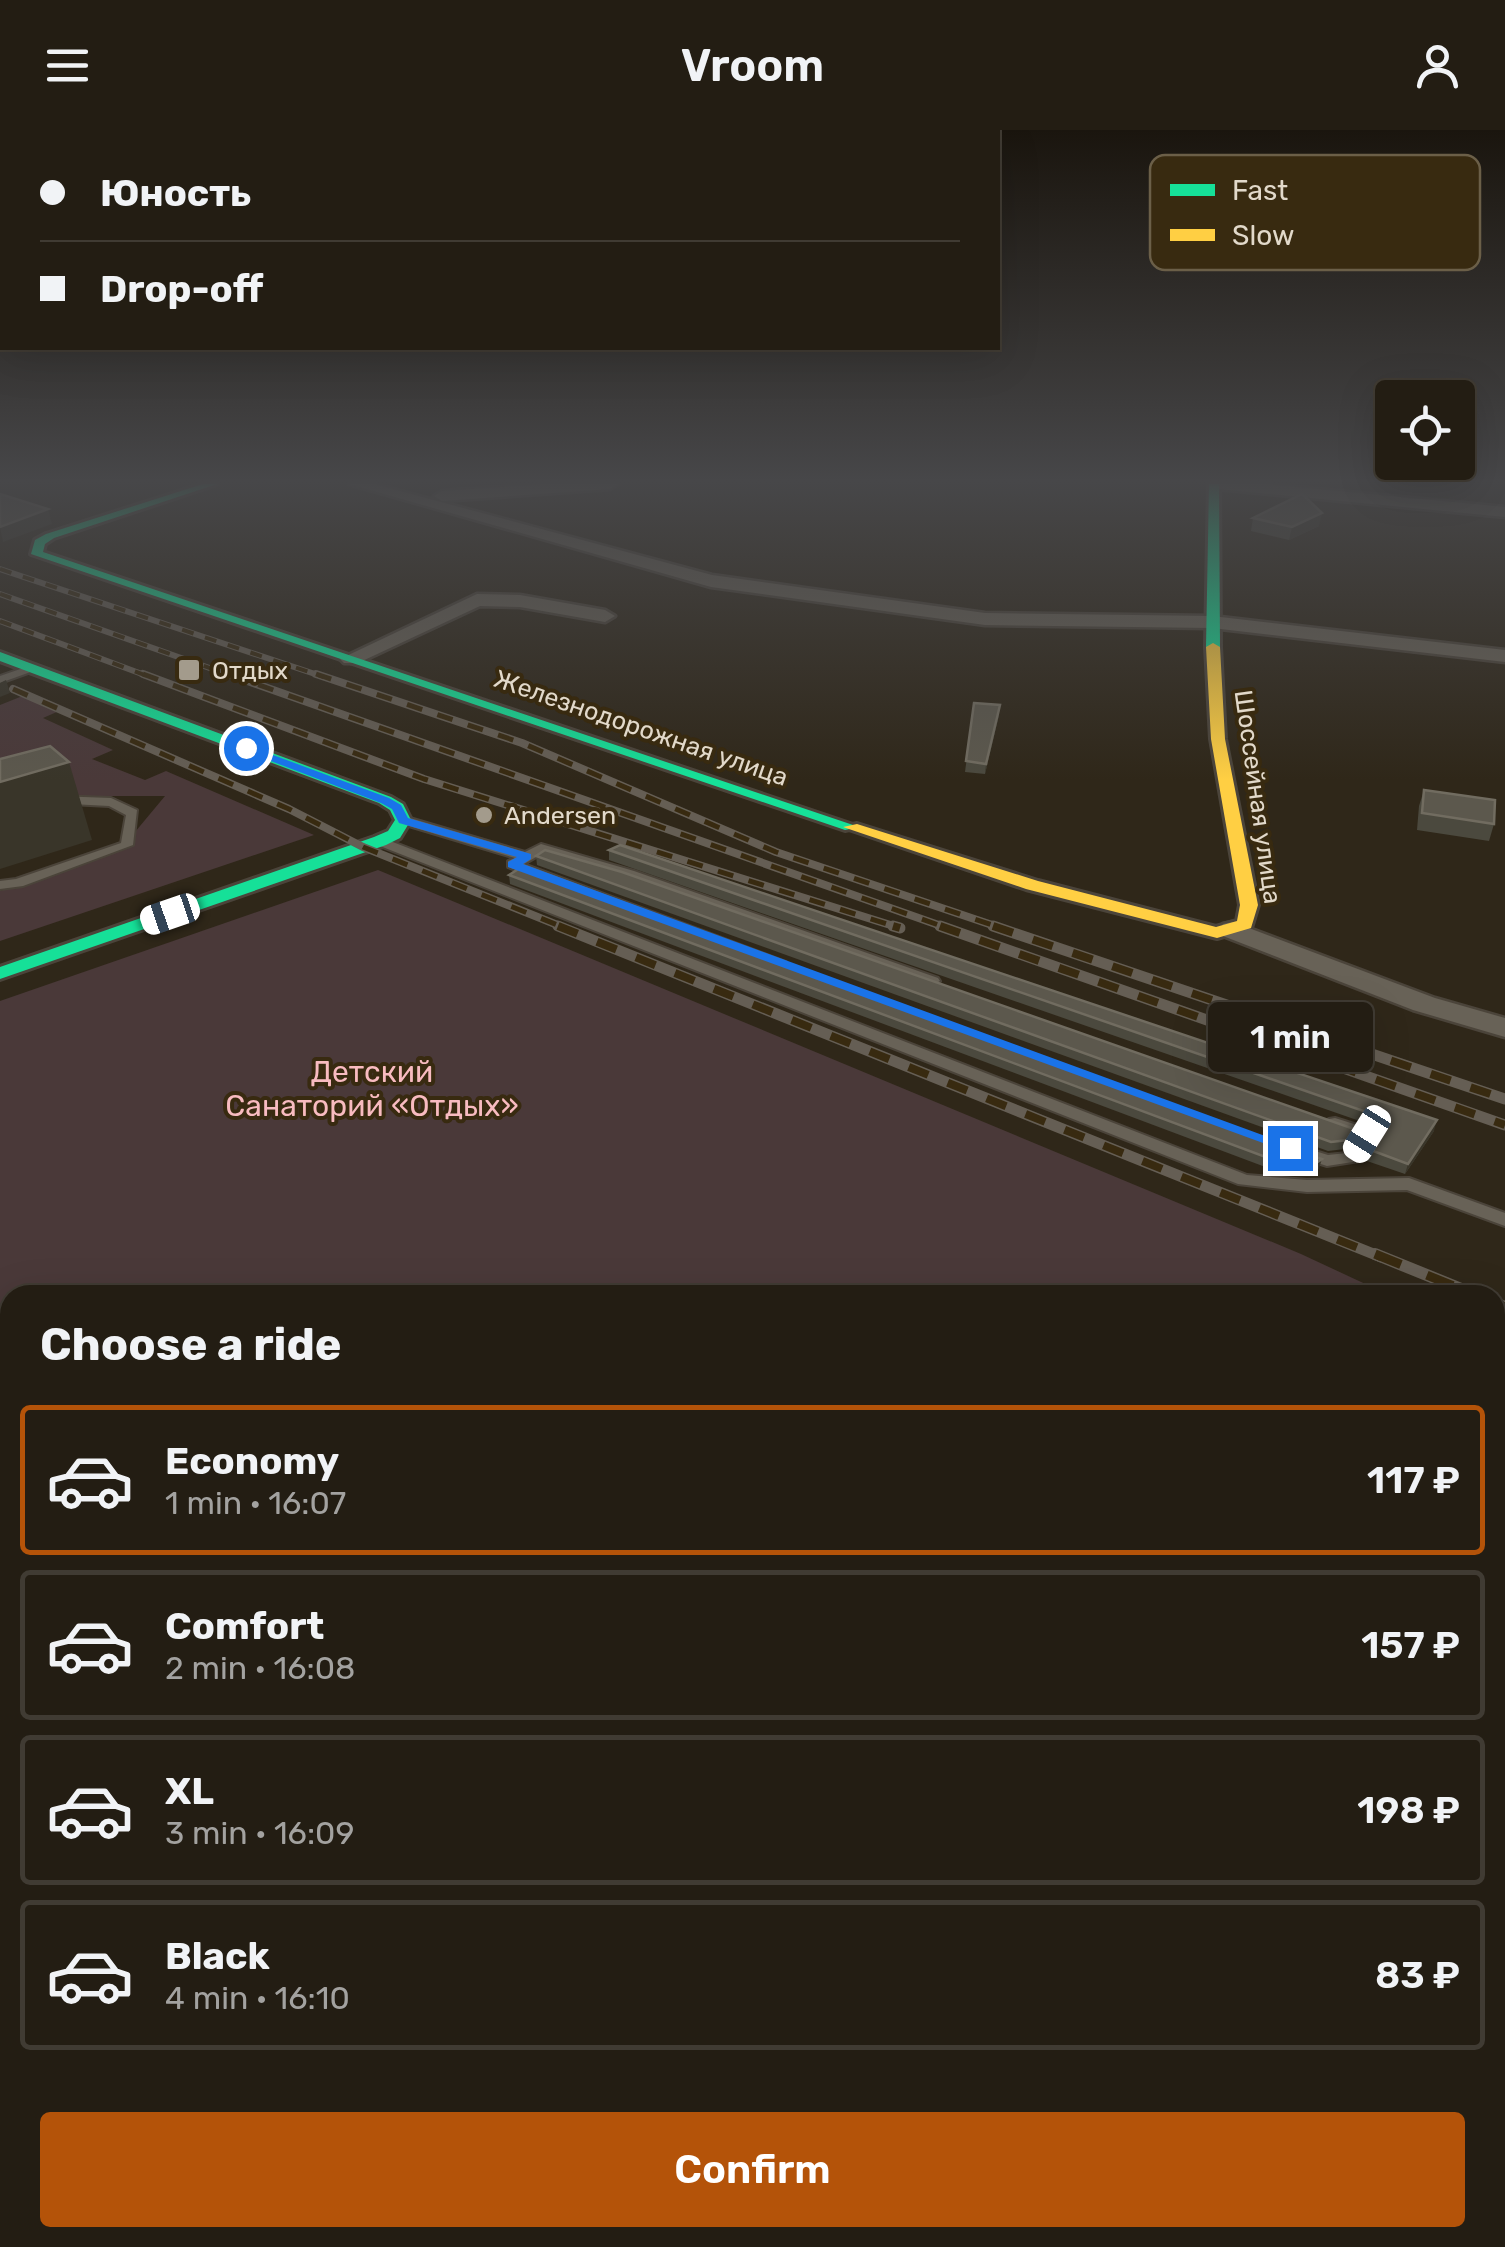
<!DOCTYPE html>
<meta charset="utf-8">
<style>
:root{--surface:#231d13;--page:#2b261c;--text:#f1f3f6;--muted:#a3a2a0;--line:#403b33;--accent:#b45309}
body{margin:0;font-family:Rubik,sans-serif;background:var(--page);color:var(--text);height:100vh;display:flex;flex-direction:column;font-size:38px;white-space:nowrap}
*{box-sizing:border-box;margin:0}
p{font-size:32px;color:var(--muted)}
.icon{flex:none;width:55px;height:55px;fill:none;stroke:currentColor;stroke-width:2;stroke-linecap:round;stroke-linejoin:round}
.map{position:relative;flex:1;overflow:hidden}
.drawer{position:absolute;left:0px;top:1155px;width:1505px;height:962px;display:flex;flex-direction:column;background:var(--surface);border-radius:30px 30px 0 0;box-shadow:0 10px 40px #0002,0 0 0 2px var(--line)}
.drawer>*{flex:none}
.guide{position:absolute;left:0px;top:0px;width:1000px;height:220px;box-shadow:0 10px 40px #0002,0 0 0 2px var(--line);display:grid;align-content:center;height:220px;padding:0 40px;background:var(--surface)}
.tools{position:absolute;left:1375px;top:250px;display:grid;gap:20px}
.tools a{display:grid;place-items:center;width:100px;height:100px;border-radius:10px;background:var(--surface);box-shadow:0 10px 40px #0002,0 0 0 2px var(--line);font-size:50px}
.end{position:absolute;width:45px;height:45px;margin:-22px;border:12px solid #1a73e8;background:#fff;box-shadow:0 0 0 5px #fff}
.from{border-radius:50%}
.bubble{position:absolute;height:70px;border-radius:10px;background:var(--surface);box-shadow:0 10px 40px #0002,0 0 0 2px var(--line);font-size:32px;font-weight:600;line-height:70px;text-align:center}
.car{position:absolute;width:30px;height:60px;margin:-30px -15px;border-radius:12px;box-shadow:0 0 8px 2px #0007;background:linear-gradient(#fff 24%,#345 0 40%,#fff 0 76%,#345 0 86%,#fff 0)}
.guide b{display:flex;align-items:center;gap:35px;height:95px;font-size:38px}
.guide b+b{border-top:2px solid var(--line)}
.guide i{width:25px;height:25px;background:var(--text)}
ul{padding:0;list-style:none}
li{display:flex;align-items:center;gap:30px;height:150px;margin:0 20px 15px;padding:0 20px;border:5px solid var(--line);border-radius:10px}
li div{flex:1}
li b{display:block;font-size:38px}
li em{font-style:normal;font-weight:600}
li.current{border-color:var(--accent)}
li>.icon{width:90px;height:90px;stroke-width:1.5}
h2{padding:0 40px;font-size:45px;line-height:120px}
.action{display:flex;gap:20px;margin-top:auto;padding:20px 40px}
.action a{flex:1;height:115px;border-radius:10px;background:var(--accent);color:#fff;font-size:40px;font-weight:600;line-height:115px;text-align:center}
header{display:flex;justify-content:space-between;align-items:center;height:130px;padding:0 40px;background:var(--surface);font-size:45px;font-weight:600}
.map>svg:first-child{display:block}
.green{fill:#4a3939}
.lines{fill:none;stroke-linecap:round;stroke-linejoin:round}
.lane-casing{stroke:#4b443a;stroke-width:4}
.street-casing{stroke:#4b443a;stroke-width:5}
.fast-casing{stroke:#4b443a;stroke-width:6}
.slow-casing{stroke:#4b443a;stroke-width:6}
.lane{fill:#686257;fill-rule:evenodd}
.street{fill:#686257;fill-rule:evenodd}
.fast{fill:#16e098;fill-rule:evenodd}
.slow{fill:#ffcf43;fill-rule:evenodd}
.rail-far3-casing{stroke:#655e54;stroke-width:6}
.rail-far2-casing{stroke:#655e54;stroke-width:8}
.rail-far1-casing{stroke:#655e54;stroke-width:11}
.rail-casing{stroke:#655e54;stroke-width:12}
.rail-far3{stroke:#382a10;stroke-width:4;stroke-dasharray:12;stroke-linecap:butt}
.rail-far2{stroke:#382a10;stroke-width:5;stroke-dasharray:16;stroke-linecap:butt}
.rail-far1{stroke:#382a10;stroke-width:8;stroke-dasharray:21;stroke-linecap:butt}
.rail{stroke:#382a10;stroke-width:9;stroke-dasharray:28;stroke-linecap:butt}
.wall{fill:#4b493e}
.shaded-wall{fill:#393529}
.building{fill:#5c584d;stroke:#716c60;stroke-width:2.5}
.route{fill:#1a73e8}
.poi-dot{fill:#a39b8c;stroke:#382a10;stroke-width:4}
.labels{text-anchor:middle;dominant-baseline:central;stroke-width:8;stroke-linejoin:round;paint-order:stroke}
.far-poi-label{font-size:25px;fill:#e2d9ca;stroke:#382a10;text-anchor:start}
.far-street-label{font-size:25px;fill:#e2d9ca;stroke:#382a10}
.park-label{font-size:30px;fill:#f8bbc0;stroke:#382a10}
.key{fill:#382a10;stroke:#6b5f48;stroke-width:2.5}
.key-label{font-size:28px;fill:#e2d9ca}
</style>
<header><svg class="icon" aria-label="menu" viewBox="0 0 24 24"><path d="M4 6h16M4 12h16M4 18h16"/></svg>Vroom<svg class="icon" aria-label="person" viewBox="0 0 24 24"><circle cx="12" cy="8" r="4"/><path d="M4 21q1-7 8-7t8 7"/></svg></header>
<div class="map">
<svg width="1505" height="2117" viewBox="0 0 1505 2117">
<rect width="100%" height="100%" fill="#2f2719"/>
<g class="green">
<path d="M25 565 59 581 43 588 113 620 92 629 145 650 166 641 314 705 0 811V761L120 720 165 666H0V575Z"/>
<path d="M378 740 1301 1124 1389 1165H10V2108H1216L1214 2117H0V871Z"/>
<path d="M1495 1207 1505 1210V2117H1233L1235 2108H1495Z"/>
</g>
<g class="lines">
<g class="lane-casing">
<g id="lane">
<path d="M32 535 37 538 36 540 0 553V546Z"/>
<path d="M56 666 111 668 137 680 133 715 23 756 0 759V751L16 749 121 713 126 685 109 676 52 673 50 670Z"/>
<path d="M403 686 525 722 541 714 634 741 938 848 940 851 933 855 928 854 624 747 543 723 524 734 786 832 784 835H774L508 737V731L515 728 399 693 397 690Z"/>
<path d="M380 707 1247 1045 1307 1050 1409 1048 1505 1083V1096L1407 1060 1307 1062 1238 1054 375 714V708Z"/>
<path d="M1335 988 1373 1000 1375 1004 1359 1031 1327 1036 1296 1026 1293 1022 1296 1018 1302 1017 1328 1025 1347 1023 1357 1006 1329 997 1327 993 1329 989Z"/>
<path d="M0 1609 10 1613V1639L0 1635Z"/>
<path d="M10 1679V1718L0 1724V1684Z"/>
</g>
</g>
<g class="street-casing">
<g id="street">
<path d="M349 354H374L712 445 985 483 1212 486 1505 520V532L1212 498 985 495 711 457Z"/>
<path d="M547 354H618L610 359 442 371 434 366 442 361Z"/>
<path d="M1210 354H1264L1505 377V387L1218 359Z"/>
<path d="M477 464 520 465 605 480 615 486 605 492 520 477 480 476 358 533H344L340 529Z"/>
<path d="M1233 792 1435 868 1505 888V907L1413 880 1223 806 1219 800 1223 794Z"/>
</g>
</g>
<g class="fast-casing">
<g id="fast">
<path d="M203 354H217L54 408 45 414 43 422 859 697 845 700 31 424 35 410 46 404Z"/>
<path d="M1209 354H1219L1220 517 1213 521 1206 517Z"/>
<path d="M0 522 391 667 403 674 411 690 400 708 386 715 0 849V837L374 707 388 701 395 690 390 680 379 673 0 531Z"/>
</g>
</g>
<g class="slow-casing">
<path id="slow" d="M1213 513 1220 517 1225 609 1258 775 1251 798 1217 808 1026 759 843 697 857 694 1038 751 1216 797 1237 791 1240 775 1211 609 1206 517Z"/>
</g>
<use href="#lane" class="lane"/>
<use href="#street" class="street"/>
<use href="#fast" class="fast"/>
<use href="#slow" class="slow"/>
<g class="rail-far3-casing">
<g id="rail-far3">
<path d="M0 439 324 547"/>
<path d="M0 464 235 547"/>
<path d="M0 491 150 547"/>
</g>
</g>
<g class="rail-far2-casing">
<g id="rail-far2">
<path d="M143 544 424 649 900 798"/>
<path d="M228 544 947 798"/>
<path d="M316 544 522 613 776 722 1001 798"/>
<path d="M13 559 289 679 363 717 565 798"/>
</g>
</g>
<g class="rail-far1-casing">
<g id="rail-far1">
<path d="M558 796 1381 1127"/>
<path d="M893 796 900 798"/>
<path d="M940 796 1505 995"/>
<path d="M993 796 1505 969"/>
</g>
</g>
<g class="rail-casing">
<g id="rail">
<path d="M1375 1124 1476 1165"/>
<path d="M1495 1173 1505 1177"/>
</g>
</g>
<use href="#rail-far3" class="rail-far3"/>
<use href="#rail-far2" class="rail-far2"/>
<use href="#rail-far1" class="rail-far1"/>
<use href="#rail" class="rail"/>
</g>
<g class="wall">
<path d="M1253 388 1319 396 1289 410 1251 401Z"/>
<path d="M974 573 999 585 985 644 965 642Z"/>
<path d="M1424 660 1494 694 1489 711 1417 700 1419 676Z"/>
<path d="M609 720 1434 1001 1405 1044 1364 1030 1368 1019 1377 1003 1374 996 609 730Z"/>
<path d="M536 726 1354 999 1351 1008 1345 1019 1328 1021 537 735Z"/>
<path d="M509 745 1319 1038 1307 1046 1284 1044 510 754Z"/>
</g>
<g class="shaded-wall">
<path d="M48 379 52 394 3 412 0 397Z"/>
<path d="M1322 383 1319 396 1289 410 1292 397Z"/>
<path d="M6 550 10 563 0 567V553Z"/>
<path d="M1000 575 999 585 985 644 986 634Z"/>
<path d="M69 632 92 710 0 739V652Z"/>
<path d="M1437 990 1434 1001 1405 1044 1408 1034Z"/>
<path d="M1322 1029 1319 1038 1307 1046 1310 1037Z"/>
</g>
<g class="building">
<path d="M0 364 48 379 0 397Z"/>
<path d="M1302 364 1322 383 1292 397 1253 388Z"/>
<path d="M974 573 1000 575 986 634 966 631Z"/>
<path d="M50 616 69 632 0 652V629Z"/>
<path d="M1424 660 1495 670 1494 694 1422 683Z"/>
<path d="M620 715 1437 990 1408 1034 1368 1019 1382 995 1378 986 609 720Z"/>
<path d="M545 720 622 742 1354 999 1348 1010 1331 1012 536 726Z"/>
<path d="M520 738 1322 1029 1310 1037 1287 1035 509 745Z"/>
</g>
<linearGradient id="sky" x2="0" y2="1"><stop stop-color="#1a150e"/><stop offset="0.54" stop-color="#474749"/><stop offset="1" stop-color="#474749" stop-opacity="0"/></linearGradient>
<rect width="1505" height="650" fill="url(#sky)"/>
<path class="route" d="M246 615 389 668 401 675 408 688 531 724V729L523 734 1298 1018 1285 1021 508 737V732L517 727 399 693 392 679 381 673 242 620Z"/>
<g class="poi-dot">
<rect x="177" y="528" width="24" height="24" rx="5"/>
<circle cx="484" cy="685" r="10"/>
</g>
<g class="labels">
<g class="far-poi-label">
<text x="212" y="540">Отдых</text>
<text x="504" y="685">Andersen</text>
</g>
<g class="far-street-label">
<text transform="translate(641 598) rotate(19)">Железнодорожная улица</text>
<text transform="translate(1258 667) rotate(82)">Шоссейная улица</text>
</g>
<g class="park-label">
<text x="372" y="942">Детский<tspan x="372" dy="34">Санаторий «Отдых»</tspan></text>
</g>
</g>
<rect x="1150" y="25" width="330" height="115" rx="15" class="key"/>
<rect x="1170" y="54" width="45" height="12" fill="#16e098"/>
<rect x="1170" y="99" width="45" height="12" fill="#ffcf43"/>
<g class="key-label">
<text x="1232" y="70">Fast</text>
<text x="1232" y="115">Slow</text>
</g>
</svg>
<div class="tools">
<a><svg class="icon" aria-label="locate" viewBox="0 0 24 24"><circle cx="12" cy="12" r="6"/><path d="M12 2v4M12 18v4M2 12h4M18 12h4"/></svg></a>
</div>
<i class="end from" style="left:246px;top:618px"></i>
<i class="end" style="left:1290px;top:1018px"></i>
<div class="bubble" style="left:1208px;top:872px;width:165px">1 min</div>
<i class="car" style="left:170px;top:784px;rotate:251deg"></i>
<i class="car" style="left:1367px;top:1004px;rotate:212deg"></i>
<div class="guide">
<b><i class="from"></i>Юность</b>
<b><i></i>Drop-off</b>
</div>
<section class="drawer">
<h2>Choose a ride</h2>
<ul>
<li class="current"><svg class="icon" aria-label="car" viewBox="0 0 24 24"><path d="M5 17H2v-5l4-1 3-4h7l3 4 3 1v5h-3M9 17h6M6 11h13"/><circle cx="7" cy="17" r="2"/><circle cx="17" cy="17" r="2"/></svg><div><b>Economy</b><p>1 min · 16:07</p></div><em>117 ₽</em></li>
<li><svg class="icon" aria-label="car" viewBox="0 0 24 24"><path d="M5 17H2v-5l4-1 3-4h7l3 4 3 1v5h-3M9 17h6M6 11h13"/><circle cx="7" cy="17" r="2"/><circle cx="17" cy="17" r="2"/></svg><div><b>Comfort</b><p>2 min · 16:08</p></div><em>157 ₽</em></li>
<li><svg class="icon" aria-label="car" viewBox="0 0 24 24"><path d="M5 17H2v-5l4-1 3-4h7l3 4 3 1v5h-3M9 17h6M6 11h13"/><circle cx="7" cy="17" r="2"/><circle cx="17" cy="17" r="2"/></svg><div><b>XL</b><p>3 min · 16:09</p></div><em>198 ₽</em></li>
<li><svg class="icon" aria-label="car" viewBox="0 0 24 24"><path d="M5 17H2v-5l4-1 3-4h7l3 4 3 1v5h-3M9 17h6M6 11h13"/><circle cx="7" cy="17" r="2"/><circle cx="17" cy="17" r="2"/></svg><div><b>Black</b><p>4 min · 16:10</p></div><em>83 ₽</em></li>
</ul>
<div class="action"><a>Confirm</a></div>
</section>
</div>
